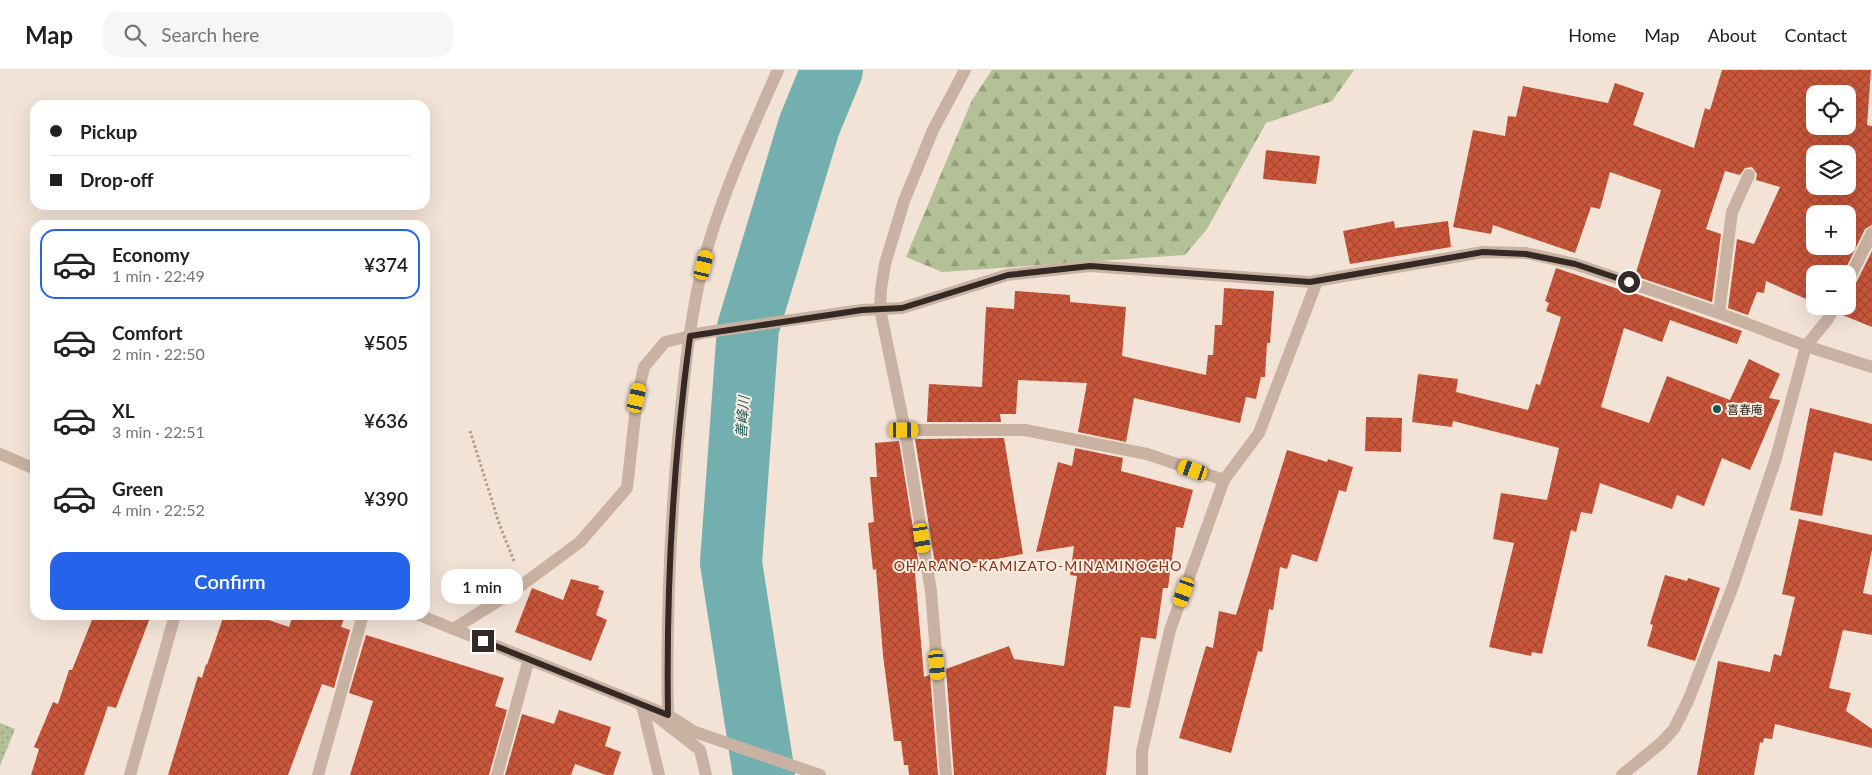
<!DOCTYPE html>
<meta charset="utf-8">
<style>
:root{--surface:#fff;--page:#f6f6f6;--text:#202124;--muted:#757577;--line:#e0e0e0;--accent:#2563eb}
body{margin:0;font-family:Lato,"Noto Sans JP",sans-serif;background:var(--page);color:var(--text);height:100vh;display:flex;flex-direction:column;font-size:19px;white-space:nowrap}
*{box-sizing:border-box;margin:0}
p{font-size:16px;color:var(--muted)}
.icon{flex:none;width:28px;height:28px;fill:none;stroke:currentColor;stroke-width:2;stroke-linecap:round;stroke-linejoin:round}
.map{position:relative;flex:1;overflow:hidden}
.panel{position:absolute;left:30px;top:150px;width:400px;height:400px;display:flex;flex-direction:column;background:var(--surface);border-radius:15px;box-shadow:0 5px 20px #0002}
.panel>*{flex:none}
.top-card{position:absolute;left:30px;top:30px;width:400px;height:110px;border-radius:15px;box-shadow:0 5px 20px #0002;display:grid;align-content:center;height:110px;padding:0 20px;background:var(--surface)}
.fabs{position:absolute;left:1806px;top:15px;display:grid;gap:10px}
.fabs a{display:grid;place-items:center;width:50px;height:50px;border-radius:10px;background:var(--surface);box-shadow:0 5px 20px #0002;font-size:25px}
.end{position:absolute;width:22px;height:22px;margin:-11px;border:6px solid #342925;background:#fff;box-shadow:0 0 0 2px #fff}
.from{border-radius:50%}
.bubble{position:absolute;height:35px;border-radius:15px;background:var(--surface);box-shadow:0 5px 20px #0002;font-size:16px;font-weight:600;line-height:35px;text-align:center}
.car{position:absolute;width:15px;height:30px;margin:-15px -8px;border-radius:6px;box-shadow:0 0 4px 1px #0007;background:linear-gradient(#f5c518 24%,#345 0 40%,#f5c518 0 76%,#345 0 86%,#f5c518 0)}
.top-card b{display:flex;align-items:center;gap:18px;height:48px;font-size:19px}
.top-card b+b{border-top:1px solid var(--line)}
.top-card i{width:12px;height:12px;background:var(--text)}
ul{padding:9px 0 0;list-style:none}
li{display:flex;align-items:center;gap:15px;height:70px;margin:0 10px 8px;padding:0 10px;border:2px solid transparent;border-radius:15px}
li div{flex:1}
li b{display:block;font-size:19px}
li em{font-style:normal;font-weight:600}
li.current{border-color:var(--accent)}
li>.icon{width:45px;height:45px;stroke-width:1.5}
.primary-button{display:flex;gap:10px;margin-top:auto;padding:10px 20px}
.primary-button a{flex:1;height:58px;border-radius:15px;background:var(--accent);color:#fff;font-size:20px;font-weight:600;line-height:58px;text-align:center}
header{display:flex;align-items:center;gap:30px;box-sizing:border-box;height:70px;padding:0 25px;background:var(--surface);border-bottom:1px solid var(--line)}
header strong{font-size:24px}
nav{display:flex;gap:28px;margin-inline-start:auto;font-size:18px}
.search{width:350px;height:45px;background:var(--page);display:flex;align-items:center;gap:12px;box-sizing:border-box;padding:0 18px;border-radius:15px;color:var(--muted);font-size:19px}
.map>svg:first-child{display:block}
.green{fill:url(#green-dots)}
.forest{fill:url(#forest-firs)}
.lines{fill:none;stroke-linecap:round;stroke-linejoin:round}
.river{stroke:#74afaf;stroke-width:62}
.building{fill:url(#building-cross-hatch);fill-rule:evenodd}
.path{stroke:#b59c8c;stroke-width:3;stroke-dasharray:2.5 2.5;stroke-linecap:butt}
.service{stroke:#cab2a2;stroke-width:12}
.minor{stroke:#cab2a2;stroke-width:12}
.tertiary{stroke:#cab2a2;stroke-width:12}
.route{stroke:#342925;stroke-width:6}
.poi-dot{fill:#195557;stroke:#f9eee2;stroke-width:2}
.labels{text-anchor:middle;dominant-baseline:central;stroke-width:4;stroke-linejoin:round;paint-order:stroke}
.poi-label{font-size:12px;fill:#342925;stroke:#f9eee2;text-anchor:start}
.water-label{font-size:14px;font-style:italic;fill:#195557;stroke:#f9eee2}
.neighbourhood-label{font-size:14px;letter-spacing:1px;fill:#86301b;stroke:#f9eee2}
</style>
<header>
<strong>Map</strong>
<div class="search"><svg class="icon" aria-label="search" viewBox="0 0 24 24"><circle cx="10" cy="10" r="6"/><path d="M15 15l6 6"/></svg>Search here</div>
<nav><a>Home</a><a>Map</a><a>About</a><a>Contact</a></nav>
</header>
<div class="map">
<svg width="1872" height="705" viewBox="0 0 1872 705">
<defs>
<pattern id="green-dots" width="8" height="8" patternUnits="userSpaceOnUse" patternTransform="scale(1.25)"><rect width="8" height="8" fill="#b4c196"/><path d="M2 2h.1M6 6h.1" fill="none" stroke="#939d7a" stroke-width="1.8" stroke-linecap="round"/></pattern>
<pattern id="forest-firs" width="22" height="20" patternUnits="userSpaceOnUse" patternTransform="scale(1.25)"><rect width="22" height="20" fill="#b4c196"/><path d="M5 1l3.5 6h-7zM16 11l3.5 6h-7z" fill="#939d7a"/></pattern>
<pattern id="building-cross-hatch" width="8" height="8" patternUnits="userSpaceOnUse" patternTransform="scale(1.25)"><rect width="8" height="8" fill="#cb573b"/><path d="M0 0l8 8M0 8l8-8" fill="none" stroke="#a64831"/></pattern>
</defs>
<rect width="100%" height="100%" fill="#f2e3d6"/>
<path class="green" d="M0 653 15 659 0 696Z"/>
<path class="forest" d="M992 0H1354L1332 31 1266 53 1207 159 1185 185 942 202 906 187 972 30Z"/>
<g class="lines">
<path class="river" d="M764 705 731 493 748 258 809 56 832 0"/>
</g>
<g class="building">
<path d="M1722 0H1871L1867 55 1872 56V155L1865 159 1843 204H1815V233L1766 211 1764 223 1757 222 1748 245 1728 238 1737 169 1754 174 1780 117 1756 110 1757 104 1752 97 1745 98 1740 105 1725 101 1706 159 1721 164 1712 232 1635 206 1661 120 1610 102 1600 139 1591 137 1575 183 1493 155 1491 164 1453 157 1473 60 1505 66 1508 46 1516 47 1523 16 1608 33 1615 13 1644 23 1633 55 1694 78 1705 38 1710 40ZM1815 24H1848V56H1815ZM1815 84H1848V116H1815ZM1815 144H1848V176H1815Z"/>
<path d="M1266 80 1320 86 1316 114 1263 109Z"/>
<path d="M1394 151 1395 158 1448 151 1451 177 1350 194 1343 161Z"/>
<path d="M1872 181V257L1840 244 1843 236H1848V219L1852 218 1855 215Z"/>
<path d="M1556 198 1630 223 1631 222 1742 261 1737 274 1670 250 1662 272 1624 258 1601 337 1649 353 1667 306 1730 330 1749 289 1780 304 1769 328 1780 330 1750 400 1722 388 1704 436 1677 425 1672 439 1600 413 1592 444 1581 442 1576 462 1571 460 1542 584 1532 582 1531 586 1489 577 1514 473 1493 469 1501 423 1547 430 1559 378 1453 351 1452 357 1412 352 1418 304 1458 309 1456 322 1528 340 1536 314 1540 315 1561 247 1546 241 1549 233 1545 231Z"/>
<path d="M1224 218 1274 221 1270 273H1267L1265 307H1261L1256 329 1246 327 1240 353 1134 328 1126 372 1078 362 1087 313 1018 310 1016 344H1000L1001 352H927L929 314 982 317 986 237 1014 239 1015 221 1070 225V232L1126 237 1122 286 1206 305 1208 285H1213L1215 255H1222Z"/>
<path d="M1810 338 1872 354V391L1834 382 1822 446 1790 440Z"/>
<path d="M1366 347 1402 348 1401 382 1365 381Z"/>
<path d="M1004 368 1023 484 936 500 915 369Z"/>
<path d="M899 371 920 502 915 503 924 607 930 605 938 705H909L908 695H904L901 671H894L883 585 876 499 873 500 868 453 874 452 870 407H877L875 373Z"/>
<path d="M1075 378 1123 388 1121 401 1193 420 1183 458 1176 457 1168 518H1163L1156 569 1141 567 1130 638 1114 636 1106 705H954L946 599 1009 576 1014 589 1064 596 1077 506 1070 505 1074 476 1036 482 1058 392 1072 396Z"/>
<path d="M1287 380 1327 392 1328 389 1353 397 1346 422 1339 420 1317 492 1292 484 1287 499 1280 497 1273 540 1269 539 1262 582 1258 581 1231 683 1179 668 1206 576 1213 578 1219 541 1236 545Z"/>
<path d="M1799 449 1872 465V480L1863 523 1872 525V565L1843 560 1829 618 1851 623 1846 641 1872 659V678L1775 654 1772 669 1764 668 1763 673 1760 672 1754 705H1697L1718 591 1770 602 1774 584 1781 586 1795 527 1782 524Z"/>
<path d="M1665 505 1687 511 1688 508 1720 518 1695 591 1647 576 1653 555 1650 554Z"/>
<path d="M571 509 599 516 598 519 604 521 596 545 607 550 591 591 515 562 532 518 563 530Z"/>
<path d="M94 545H151L116 638 108 636 84 705H31L39 679 34 677 53 632 58 634 69 600H72Z"/>
<path d="M224 545H254L289 557 293 545H345L341 557 350 560 334 618 322 614 288 705H168L198 606 202 608 206 594 207 595Z"/>
<path d="M366 565 504 608 495 636 507 640 489 705H350L373 631 349 623Z"/>
<path d="M559 640 611 657 605 676 621 682 613 705H606L575 694 571 705H505L522 644 554 654Z"/>
</g>
<g class="lines">
<path class="path" d="M470 361 500 456 514 491"/>
<g class="service">
<path d="M1848 211 1872 163"/>
<path d="M1719 243 1732 142 1749 105"/>
<path d="M905 360H1025L1147 384 1224 410"/>
<path d="M453 559 511 523 580 472 627 418 637 328 644 297 665 272 699 264"/>
<path d="M1142 705V681L1170 560 1224 410 1259 363 1317 211"/>
<path d="M1622 705 1661 673 1674 659 1688 631 1733 516 1776 388 1806 276 1828 249 1835 236"/>
</g>
<g class="minor">
<path d="M701 263 862 240 902 238 1007 205 1090 196 1310 212 1483 182 1526 183 1575 194 1719 243 1806 276 1872 297"/>
<path d="M642 635 659 705"/>
<path d="M646 638 700 680 706 705"/>
<path d="M668 645C666 553 670 462 678 370 684 306 690 241 707 179 725 117 752 59 778 0"/>
<path d="M130 705 175 545"/>
<path d="M318 705 363 545"/>
<path d="M497 705 529 589"/>
<path d="M946 705 931 521 905 360 880 239 881 219 885 194 904 131 933 60 965 0"/>
</g>
<g class="tertiary">
<path d="M0 384 35 399"/>
<path d="M419 545 668 645 695 662 820 705"/>
</g>
</g>
<g class="lines">
<path class="route" d="M483 571 668 645C666 518 673 392 690 266L862 240 902 238 1008 205 1090 196 1310 212 1483 182 1526 184 1575 194 1629 212"/>
</g>
<circle class="poi-dot" cx="1717" cy="339" r="5"/>
<g class="labels">
<g class="poi-label">
<text x="1727" y="339">喜春庵</text>
</g>
<g class="water-label">
<text transform="translate(742 347) rotate(-86)">善峰川</text>
</g>
<g class="neighbourhood-label">
<text x="1038" y="495">OHARANO-KAMIZATO-MINAMINOCHO</text>
</g>
</g>
</svg>
<div class="fabs">
<a><svg class="icon" aria-label="locate" viewBox="0 0 24 24"><circle cx="12" cy="12" r="6"/><path d="M12 2v4M12 18v4M2 12h4M18 12h4"/></svg></a>
<a><svg class="icon" aria-label="layers" viewBox="0 0 24 24"><path d="M12 4l9 5-9 5-9-5zM3 14l9 5 9-5"/></svg></a>
<a>+</a>
<a>−</a>
</div>
<i class="end from" style="left:1629px;top:212px"></i>
<i class="end" style="left:483px;top:571px"></i>
<div class="bubble" style="left:441px;top:499px;width:82px">1 min</div>
<i class="car" style="left:704px;top:195px;rotate:13deg"></i>
<i class="car" style="left:637px;top:328px;rotate:13deg"></i>
<i class="car" style="left:904px;top:360px;rotate:90deg"></i>
<i class="car" style="left:1193px;top:400px;rotate:289deg"></i>
<i class="car" style="left:922px;top:468px;rotate:171deg"></i>
<i class="car" style="left:1184px;top:522px;rotate:200deg"></i>
<i class="car" style="left:937px;top:595px;rotate:175deg"></i>
<div class="top-card">
<b><i class="from"></i>Pickup</b>
<b><i></i>Drop-off</b>
</div>
<section class="panel">
<ul>
<li class="current"><svg class="icon" aria-label="car" viewBox="0 0 24 24"><path d="M5 17H2v-5l4-1 3-4h7l3 4 3 1v5h-3M9 17h6M6 11h13"/><circle cx="7" cy="17" r="2"/><circle cx="17" cy="17" r="2"/></svg><div><b>Economy</b><p>1 min · 22:49</p></div><em>¥374</em></li>
<li><svg class="icon" aria-label="car" viewBox="0 0 24 24"><path d="M5 17H2v-5l4-1 3-4h7l3 4 3 1v5h-3M9 17h6M6 11h13"/><circle cx="7" cy="17" r="2"/><circle cx="17" cy="17" r="2"/></svg><div><b>Comfort</b><p>2 min · 22:50</p></div><em>¥505</em></li>
<li><svg class="icon" aria-label="car" viewBox="0 0 24 24"><path d="M5 17H2v-5l4-1 3-4h7l3 4 3 1v5h-3M9 17h6M6 11h13"/><circle cx="7" cy="17" r="2"/><circle cx="17" cy="17" r="2"/></svg><div><b>XL</b><p>3 min · 22:51</p></div><em>¥636</em></li>
<li><svg class="icon" aria-label="car" viewBox="0 0 24 24"><path d="M5 17H2v-5l4-1 3-4h7l3 4 3 1v5h-3M9 17h6M6 11h13"/><circle cx="7" cy="17" r="2"/><circle cx="17" cy="17" r="2"/></svg><div><b>Green</b><p>4 min · 22:52</p></div><em>¥390</em></li>
</ul>
<div class="primary-button"><a>Confirm</a></div>
</section>
</div>
